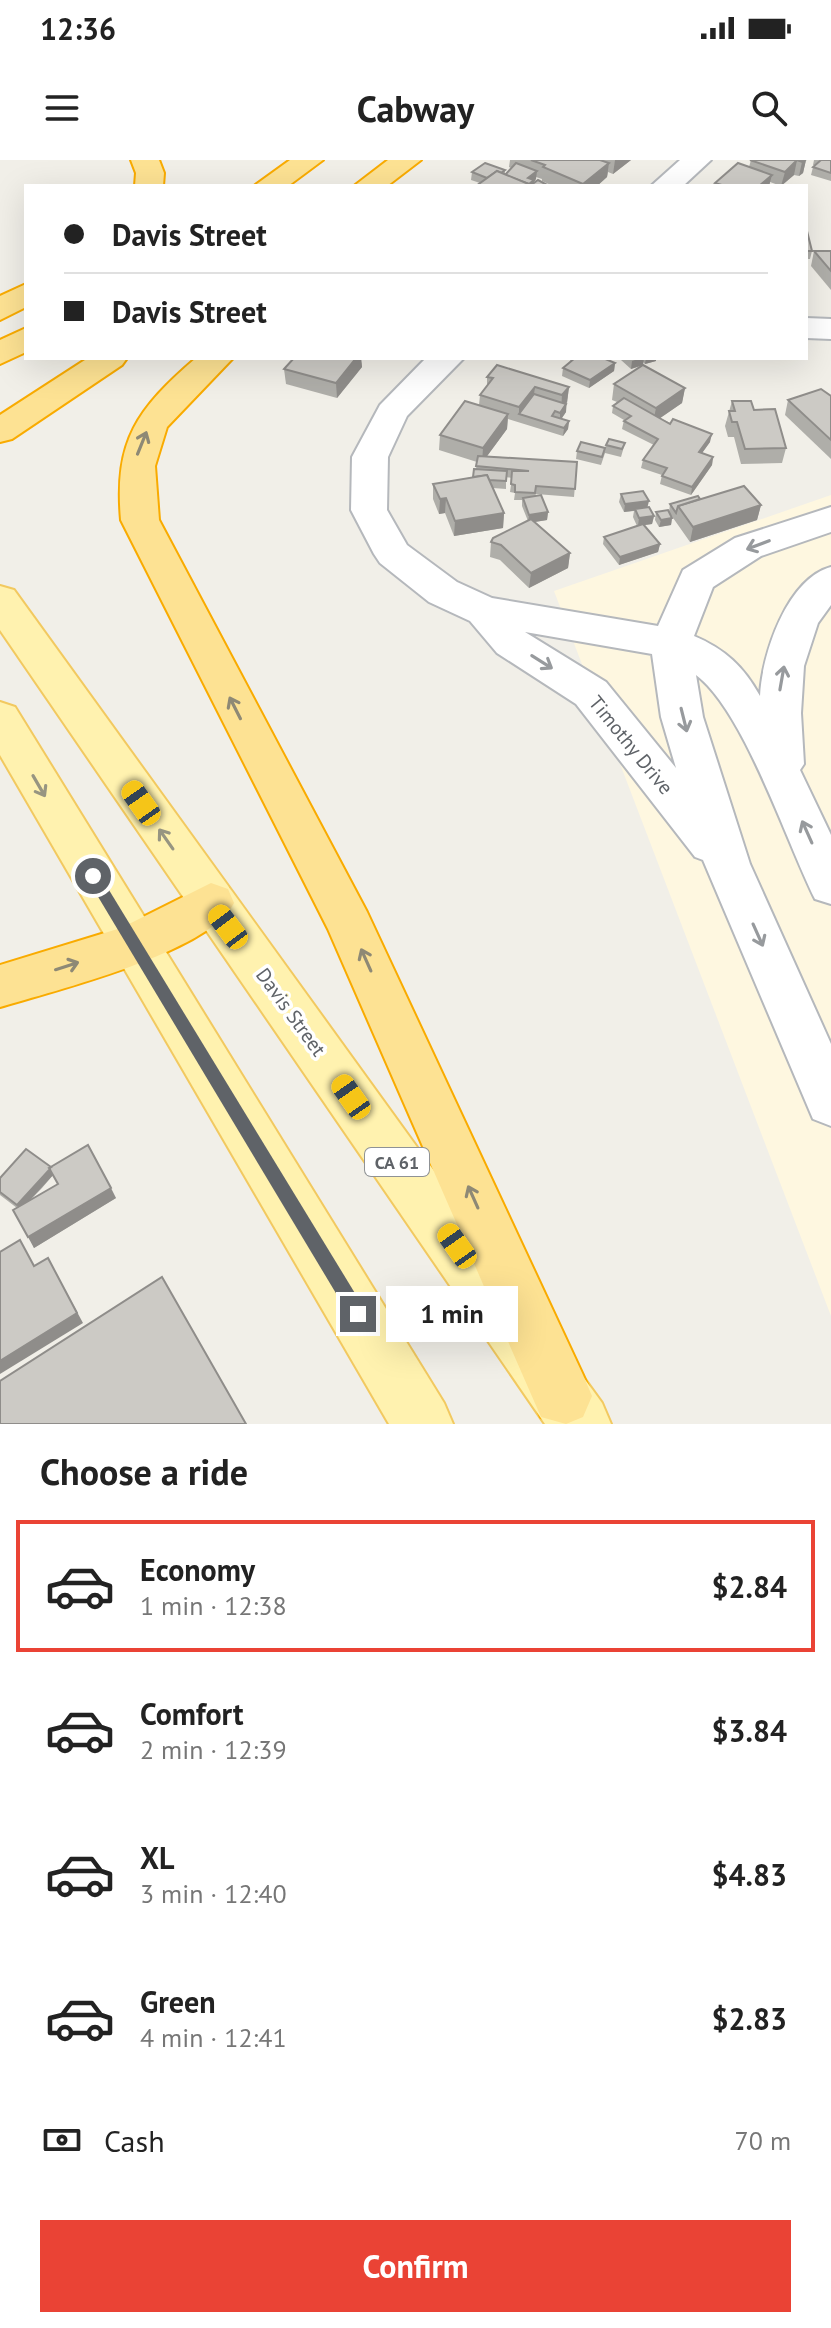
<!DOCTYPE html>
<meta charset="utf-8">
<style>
:root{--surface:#fff;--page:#f2f2f2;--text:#222;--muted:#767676;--line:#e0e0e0;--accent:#ea4335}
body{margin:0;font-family:"PT Sans",sans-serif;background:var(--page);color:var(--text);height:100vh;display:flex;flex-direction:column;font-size:30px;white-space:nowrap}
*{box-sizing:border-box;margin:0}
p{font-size:26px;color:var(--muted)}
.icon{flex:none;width:44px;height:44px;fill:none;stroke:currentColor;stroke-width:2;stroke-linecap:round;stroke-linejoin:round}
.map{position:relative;height:1264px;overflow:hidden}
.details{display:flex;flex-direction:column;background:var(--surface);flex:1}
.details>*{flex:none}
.hud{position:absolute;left:24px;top:24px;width:784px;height:176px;border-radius:0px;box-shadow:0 8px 32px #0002;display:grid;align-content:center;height:176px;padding:0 40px;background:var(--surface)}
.end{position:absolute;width:36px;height:36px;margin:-18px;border:10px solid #5f6368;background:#fff;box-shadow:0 0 0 4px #fff}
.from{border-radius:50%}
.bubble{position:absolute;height:56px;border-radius:0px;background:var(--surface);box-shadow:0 8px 32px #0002;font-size:26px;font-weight:600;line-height:56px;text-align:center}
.car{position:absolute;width:24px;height:48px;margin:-24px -12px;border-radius:10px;box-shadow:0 0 6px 2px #0007;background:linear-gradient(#f5c518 24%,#345 0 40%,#f5c518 0 76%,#345 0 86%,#f5c518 0)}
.hud b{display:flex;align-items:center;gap:28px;height:76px;font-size:30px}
.hud b+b{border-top:2px solid var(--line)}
.hud i{width:20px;height:20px;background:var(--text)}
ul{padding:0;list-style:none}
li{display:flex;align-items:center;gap:24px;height:132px;margin:0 16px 12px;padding:0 24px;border:4px solid transparent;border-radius:0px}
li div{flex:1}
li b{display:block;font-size:30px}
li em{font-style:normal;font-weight:600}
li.active{border-color:var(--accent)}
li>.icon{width:72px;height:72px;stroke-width:1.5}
h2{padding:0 40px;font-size:36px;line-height:96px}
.pay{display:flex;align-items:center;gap:20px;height:88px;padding:0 40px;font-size:30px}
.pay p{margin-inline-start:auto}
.button{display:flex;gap:16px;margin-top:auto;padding:16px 40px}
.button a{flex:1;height:92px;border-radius:0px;background:var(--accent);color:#fff;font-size:32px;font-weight:600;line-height:92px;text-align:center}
.status{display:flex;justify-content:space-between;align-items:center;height:56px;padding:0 40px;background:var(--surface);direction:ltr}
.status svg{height:22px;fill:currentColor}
header{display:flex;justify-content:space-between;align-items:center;height:104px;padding:0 40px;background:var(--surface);font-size:36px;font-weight:600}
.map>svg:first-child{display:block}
.commercial{fill:#fef7e0}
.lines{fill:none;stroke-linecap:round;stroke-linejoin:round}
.minor-casing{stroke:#b5b8bc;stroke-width:4}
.major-casing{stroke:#f2c960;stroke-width:4}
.highway-casing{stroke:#f9ab00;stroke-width:4}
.minor{fill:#fff;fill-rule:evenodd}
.major{fill:#fff2af;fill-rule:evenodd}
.highway{fill:#fde293;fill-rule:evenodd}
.wall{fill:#afaea9;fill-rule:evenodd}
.shaded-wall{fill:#8f8d8a}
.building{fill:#cccac5;stroke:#8f8d8a;stroke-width:2}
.oneway{stroke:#8e8975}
.oneway2{stroke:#979a9d}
.oneway3{stroke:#979581}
.route{fill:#5f6368}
.labels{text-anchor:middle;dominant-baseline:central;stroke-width:7;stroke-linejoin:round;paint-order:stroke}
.shield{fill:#fff;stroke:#8f9295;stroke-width:2}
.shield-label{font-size:18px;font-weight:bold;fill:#5f6368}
.street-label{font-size:20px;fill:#5f6368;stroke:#fff}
</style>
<div class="status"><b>12:36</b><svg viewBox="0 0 49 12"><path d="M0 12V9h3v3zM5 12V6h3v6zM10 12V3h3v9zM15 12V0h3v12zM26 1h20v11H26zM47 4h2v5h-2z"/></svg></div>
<header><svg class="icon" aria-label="menu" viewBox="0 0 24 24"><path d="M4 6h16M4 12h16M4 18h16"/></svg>Cabway<svg class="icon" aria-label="search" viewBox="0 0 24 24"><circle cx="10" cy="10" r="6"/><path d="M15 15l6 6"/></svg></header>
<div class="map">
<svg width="831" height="1264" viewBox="0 0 831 1264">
<rect width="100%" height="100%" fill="#f1efe8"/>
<path class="commercial" d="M831 335V1156L554 431Z"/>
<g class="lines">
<g class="minor-casing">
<g id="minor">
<path d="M680 0H711L683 26H651Z"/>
<path d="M806 158 831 159V179L806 178Z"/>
<path d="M426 198H464L407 256 388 297 387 350 407 385 457 422 492 438 658 466 683 410 735 378 831 347V372L761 396 713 427 694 476C725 489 744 507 760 536 762 494 787 419 831 407V445L818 463 804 506 801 553 804 604 800 610 831 675V744L815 739C786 681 744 551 696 515L703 557 750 704 831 884V966L813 959 703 700 695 697 576 544 497 493 470 461 429 442 380 403 374 394 351 350 352 297 380 245ZM525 472 652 494 661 557 676 608 606 522Z"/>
</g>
</g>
<g class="major-casing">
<g id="major">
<path d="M0 426 14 430 602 1243 611 1264H545L0 470Z"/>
<path d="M0 542 15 547 444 1243 453 1264H389L0 595Z"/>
</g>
</g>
<g class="highway-casing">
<g id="highway">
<path d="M131 0H159L164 13 163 26H135L136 13Z"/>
<path d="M290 0H323L288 26H254Z"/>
<path d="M388 0H421L387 26H354Z"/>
<path d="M26 124V147L0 160V136Z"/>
<path d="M26 168V192L0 204V180Z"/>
<path d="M88 198H127L122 205 12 279 0 282V255Z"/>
<path d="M196 198H233L167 267 155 306 159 360 367 752 583 1215 592 1236 583 1257 566 1264 541 1257 328 769 121 360C114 280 137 249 196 198Z"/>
<path d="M211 723 228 729 234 743C210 792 54 831 0 847V805L121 768Z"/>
</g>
</g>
<use href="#minor" class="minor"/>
<use href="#major" class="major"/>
<use href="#highway" class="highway"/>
</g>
<g class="wall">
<path d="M510 0H631L613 14 608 12 607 17 597 26H553L542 21V19L536 17 534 23H480L471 20 472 12 505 10V14L511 8 509 7Z"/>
<path d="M751 0H806L803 13 799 16 794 15 781 26 770 22 769 26H715V23L749 7Z"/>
<path d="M814 0H831V21L811 15 813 7 815 5H813Z"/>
<path d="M806 71 812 91 810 99H806Z"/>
<path d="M814 91H831V130L811 106Z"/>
<path d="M294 198H361L362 207 337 238 286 224 284 209Z"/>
<path d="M569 198H603L615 203 614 211 589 228 562 216 563 208 571 202Z"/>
<path d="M622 198H656V201L645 204 643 202V205L631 209 621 200Z"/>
<path d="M487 217 569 227 566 252 561 259 569 261 568 269 563 276 508 259 507 269 487 296 577 302 574 337 536 334 535 336 548 352 547 360 535 362 570 393 568 408 529 428 500 400 490 397 491 382 528 361 522 346V340H514L515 333 510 332 512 318 506 317V329L493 328 504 353 503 368 454 376 445 353 439 354 433 339V324L473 317 476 309 477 302 439 290 440 275 479 245 480 235 487 226Z"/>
<path d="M614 224 685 228 682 243 660 258 710 282 702 293 713 297 712 305 691 335 660 324 662 315 641 308 643 300 654 285 622 269 624 260 612 253 613 246 617 242 612 240Z"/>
<path d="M831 236V299L785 255 788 240Z"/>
<path d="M732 241 754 250 786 288 782 303 741 304 734 277H728L725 266Z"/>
<path d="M625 283 621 297 605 293 601 305 576 299 577 291 605 288 606 285Z"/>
<path d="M621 334 647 347 654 356 652 364 644 365 660 384 658 392 619 405 603 384 604 377 637 366 633 357 634 351 624 352 619 342Z"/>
<path d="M700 339 761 345 757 360 690 382 671 355 672 358 671 365 659 367 655 360 656 352H669L670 344Z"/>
<path d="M51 1007 116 1038 34 1088 17 1048 0 1035V1018ZM53 1015 58 1024 30 1040 42 1028Z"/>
</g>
<g class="shaded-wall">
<path d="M615 0H631L613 14Z"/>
<path d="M797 0 794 15 781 26 785 12Z"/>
<path d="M805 0H806L803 13 799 16 802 2Z"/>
<path d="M609 3 607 17 597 26H583V24Z"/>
<path d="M537 11 536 19 534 21 533 26H525L528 18Z"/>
<path d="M772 15 769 26H759Z"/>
<path d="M356 198H361L362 207 337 238 336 223Z"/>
<path d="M641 198H644L643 205 631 209 632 201Z"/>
<path d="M646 198H656V201L645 204Z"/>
<path d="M615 203 614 211 589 228 590 220Z"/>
<path d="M535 227 533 242 519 254V247Z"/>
<path d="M569 227 567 242 561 250 562 235Z"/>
<path d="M685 228 682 243 653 263 656 248Z"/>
<path d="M566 244V252L560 261V253Z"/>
<path d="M508 254 507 269 482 303 483 288Z"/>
<path d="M569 261 568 269 563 276 564 268Z"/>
<path d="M712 274 710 282 697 300 699 292Z"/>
<path d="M713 297 712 305 691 335 692 327Z"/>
<path d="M446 338 445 353 439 354 440 339Z"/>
<path d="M649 341 647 349 624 352 625 344Z"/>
<path d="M761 345 757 360 690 382 693 367Z"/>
<path d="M548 352 547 360 528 363 529 355Z"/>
<path d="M504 353 503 368 454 376 455 361Z"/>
<path d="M654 356 652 364 638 366 639 358Z"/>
<path d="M672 358 671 365 659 367 661 360Z"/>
<path d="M660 384 658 392 619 405 620 397Z"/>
<path d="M570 393 568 408 529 428 531 413Z"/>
<path d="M52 1008 55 1013 20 1051 17 1045Z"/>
<path d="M111 1028 116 1038 34 1088 28 1077Z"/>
<path d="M48 1098 83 1163 0 1214V1201Z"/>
</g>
<g class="building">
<path d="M531 0H600L609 3 583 24 543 7 545 5Z"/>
<path d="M750 0H805L802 2 797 0 785 12Z"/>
<path d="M821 0H831V13L813 7Z"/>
<path d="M485 3 505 10 501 13 497 11 487 18 472 12Z"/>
<path d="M516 3 537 11 528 18 534 20 529 24 505 15Z"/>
<path d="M738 3 772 15 759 26H725L715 23Z"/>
<path d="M497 11 531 25 538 20 549 26H476Z"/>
<path d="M806 71H807L812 91H806Z"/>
<path d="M814 91H831V111Z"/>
<path d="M294 198H356L336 223 284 209Z"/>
<path d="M575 198H603L615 203 590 220 563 208Z"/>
<path d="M497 205 569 227 562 235 535 227 519 247 480 235 493 218 487 217Z"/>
<path d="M643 205 685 228 656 248 614 224Z"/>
<path d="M821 229 831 236V280L788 240Z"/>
<path d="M534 234 566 244 560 253 555 251 552 256 569 261 564 268 519 254Z"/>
<path d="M624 238 670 264 673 259 712 274 699 292 713 297 692 327 662 316 667 308 643 300 658 279 624 261 631 256 613 246Z"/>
<path d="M465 241 508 254 483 288 440 275Z"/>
<path d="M732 241H751L754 250 775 249 786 288 745 289 737 262H732L729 251H735Z"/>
<path d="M609 279 625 283 622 289 606 285Z"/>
<path d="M581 282 605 288 602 297 577 291Z"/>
<path d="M478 296 577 302 575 329 536 326 535 333 515 332V325L511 324 512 311H529L476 306Z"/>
<path d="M474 309 507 311 506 321 489 320 487 315 473 317Z"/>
<path d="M487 315 504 353 455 361 446 338 440 339 433 324Z"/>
<path d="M744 326 761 345 693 367 678 346Z"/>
<path d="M643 331 649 341 625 344 621 334Z"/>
<path d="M541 335 548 352 529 355 523 338Z"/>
<path d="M698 336 700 339 678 346 676 353 670 344Z"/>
<path d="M649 347 654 356 639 358 635 349Z"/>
<path d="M668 350 672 358 661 360 656 352Z"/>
<path d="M531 359 570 393 531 413 501 385 491 382 493 378Z"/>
<path d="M643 364 660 384 620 397 604 377Z"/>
<path d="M88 985 111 1028 28 1077 13 1050 58 1024 49 1008Z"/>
<path d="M26 989 51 1007 49 1008 50 1009 17 1045 0 1032V1018Z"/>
<path d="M20 1080 34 1106 48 1098 77 1153 0 1201V1092Z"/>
<path d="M162 1117 246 1264H0V1221Z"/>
</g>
<defs><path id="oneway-shaft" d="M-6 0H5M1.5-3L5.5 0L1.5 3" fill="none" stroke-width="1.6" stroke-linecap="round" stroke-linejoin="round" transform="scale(2)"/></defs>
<g class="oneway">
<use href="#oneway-shaft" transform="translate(142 283) rotate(-68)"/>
<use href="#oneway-shaft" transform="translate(235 548) rotate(-117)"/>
<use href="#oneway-shaft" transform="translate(366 800) rotate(-114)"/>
<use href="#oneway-shaft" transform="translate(67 806) rotate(-18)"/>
<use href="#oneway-shaft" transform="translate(473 1037) rotate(-114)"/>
</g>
<g class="oneway2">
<use href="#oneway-shaft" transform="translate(758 385) rotate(159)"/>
<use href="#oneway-shaft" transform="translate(542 502) rotate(32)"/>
<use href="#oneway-shaft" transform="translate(782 518) rotate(-80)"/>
<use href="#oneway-shaft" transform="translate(684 560) rotate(76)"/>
<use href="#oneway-shaft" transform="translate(807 672) rotate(-114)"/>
<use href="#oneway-shaft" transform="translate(758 775) rotate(66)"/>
</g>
<g class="oneway3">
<use href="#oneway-shaft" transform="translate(39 626) rotate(60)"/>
<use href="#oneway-shaft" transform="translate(166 679) rotate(-125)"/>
</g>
<path class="route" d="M93 711 98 712 364 1148V1160H352L88 720V712Z"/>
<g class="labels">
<rect class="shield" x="365" y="988" width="64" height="28" rx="6"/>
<g class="shield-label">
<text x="397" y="1002">CA 61</text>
</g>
<g class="street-label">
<text transform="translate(631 585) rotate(51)">Timothy Drive</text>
<text transform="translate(291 852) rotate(54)">Davis Street</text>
</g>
</g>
</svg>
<i class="end from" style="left:93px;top:716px"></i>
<i class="end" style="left:358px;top:1154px"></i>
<div class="bubble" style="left:386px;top:1126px;width:132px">1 min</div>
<i class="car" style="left:141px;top:643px;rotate:325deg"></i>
<i class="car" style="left:228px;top:767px;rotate:323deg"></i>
<i class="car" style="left:351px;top:937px;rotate:325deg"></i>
<i class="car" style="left:457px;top:1086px;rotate:325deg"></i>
<div class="hud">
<b><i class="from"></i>Davis Street</b>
<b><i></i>Davis Street</b>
</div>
</div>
<section class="details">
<h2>Choose a ride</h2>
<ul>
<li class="active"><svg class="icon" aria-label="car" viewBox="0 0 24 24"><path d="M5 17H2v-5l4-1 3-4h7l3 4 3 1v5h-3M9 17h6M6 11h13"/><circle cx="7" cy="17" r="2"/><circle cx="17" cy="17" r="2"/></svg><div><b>Economy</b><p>1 min · 12:38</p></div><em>$2.84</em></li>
<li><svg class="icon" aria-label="car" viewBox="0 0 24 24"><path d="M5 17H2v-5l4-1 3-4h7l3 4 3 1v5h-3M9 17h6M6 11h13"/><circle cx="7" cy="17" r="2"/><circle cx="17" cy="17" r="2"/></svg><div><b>Comfort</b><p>2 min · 12:39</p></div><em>$3.84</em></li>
<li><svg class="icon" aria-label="car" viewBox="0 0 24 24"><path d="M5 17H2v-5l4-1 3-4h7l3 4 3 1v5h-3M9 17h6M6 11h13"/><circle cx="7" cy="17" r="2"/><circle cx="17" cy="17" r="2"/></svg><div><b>XL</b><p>3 min · 12:40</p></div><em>$4.83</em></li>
<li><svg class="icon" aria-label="car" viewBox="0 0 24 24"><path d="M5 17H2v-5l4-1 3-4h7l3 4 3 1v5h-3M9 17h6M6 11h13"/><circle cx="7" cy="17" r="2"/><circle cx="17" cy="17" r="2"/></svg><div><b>Green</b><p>4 min · 12:41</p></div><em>$2.83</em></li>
</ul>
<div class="pay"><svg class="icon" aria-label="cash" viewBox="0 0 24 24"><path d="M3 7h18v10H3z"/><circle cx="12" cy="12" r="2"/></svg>Cash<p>70 m</p></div>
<div class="button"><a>Confirm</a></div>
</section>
